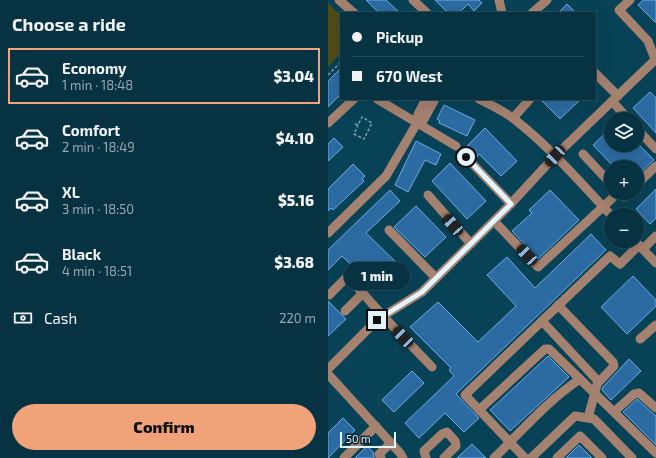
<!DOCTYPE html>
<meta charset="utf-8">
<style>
:root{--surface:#063241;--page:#143e4c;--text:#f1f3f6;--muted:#98aab1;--line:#274d5a;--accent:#f0a279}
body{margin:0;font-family:"Exo 2",sans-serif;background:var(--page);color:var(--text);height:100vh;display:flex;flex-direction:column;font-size:15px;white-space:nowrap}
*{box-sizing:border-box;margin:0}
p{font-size:13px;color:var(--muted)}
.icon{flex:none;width:22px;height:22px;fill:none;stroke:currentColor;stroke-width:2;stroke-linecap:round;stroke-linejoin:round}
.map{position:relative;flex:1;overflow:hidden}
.panel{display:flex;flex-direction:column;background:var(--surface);width:328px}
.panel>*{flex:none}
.guide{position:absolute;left:12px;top:12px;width:256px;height:88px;border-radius:0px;box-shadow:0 4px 16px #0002,0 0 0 1px var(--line);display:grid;align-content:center;height:88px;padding:0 12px;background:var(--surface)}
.buttons{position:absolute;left:276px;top:112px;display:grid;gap:8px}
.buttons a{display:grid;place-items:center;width:40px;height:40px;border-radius:50%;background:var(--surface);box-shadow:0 4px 16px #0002,0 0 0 1px var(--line);font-size:20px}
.scale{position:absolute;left:12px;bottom:10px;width:56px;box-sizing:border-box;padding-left:4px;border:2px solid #e3f4fd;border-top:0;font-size:11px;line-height:14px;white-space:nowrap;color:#e3f4fd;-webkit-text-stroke:3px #062733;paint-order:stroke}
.end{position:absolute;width:18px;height:18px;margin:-9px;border:5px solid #e3f4fd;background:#111;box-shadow:0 0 0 2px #111}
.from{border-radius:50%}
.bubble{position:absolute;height:28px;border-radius:14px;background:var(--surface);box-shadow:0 4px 16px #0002,0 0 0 1px var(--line);font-size:13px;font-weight:800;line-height:28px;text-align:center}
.car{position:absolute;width:12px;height:24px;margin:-12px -6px;border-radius:5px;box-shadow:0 0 3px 1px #0007;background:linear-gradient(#222 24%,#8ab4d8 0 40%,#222 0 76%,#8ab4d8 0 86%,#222 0)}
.guide b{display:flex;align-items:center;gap:14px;height:38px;font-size:15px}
.guide b+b{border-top:1px solid var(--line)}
.guide i{width:10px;height:10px;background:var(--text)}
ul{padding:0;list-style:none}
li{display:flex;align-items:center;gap:12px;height:56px;margin:0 8px 6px;padding:0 4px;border:2px solid transparent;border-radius:0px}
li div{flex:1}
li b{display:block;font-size:15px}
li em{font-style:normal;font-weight:800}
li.on{border-color:var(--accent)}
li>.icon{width:36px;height:36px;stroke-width:1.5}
h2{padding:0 12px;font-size:18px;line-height:48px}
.pay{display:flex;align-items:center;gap:10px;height:44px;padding:0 12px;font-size:15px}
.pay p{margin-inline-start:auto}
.action{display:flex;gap:8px;margin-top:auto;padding:8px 12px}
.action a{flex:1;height:46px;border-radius:24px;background:var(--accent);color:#111;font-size:16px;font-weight:800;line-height:46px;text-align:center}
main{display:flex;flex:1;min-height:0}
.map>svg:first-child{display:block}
.green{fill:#4f4d16}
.building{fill:#2c6ba2;stroke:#6cabe6}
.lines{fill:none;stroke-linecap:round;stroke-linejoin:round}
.path{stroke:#7b9fae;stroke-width:1.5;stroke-dasharray:3 2;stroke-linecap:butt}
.minor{stroke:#a5816f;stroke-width:9}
.route{stroke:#e3f4fd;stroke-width:5}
</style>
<main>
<section class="panel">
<h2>Choose a ride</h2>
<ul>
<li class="on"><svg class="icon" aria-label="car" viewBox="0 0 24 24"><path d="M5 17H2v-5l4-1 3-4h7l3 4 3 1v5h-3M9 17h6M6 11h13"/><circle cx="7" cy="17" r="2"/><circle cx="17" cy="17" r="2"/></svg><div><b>Economy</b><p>1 min · 18:48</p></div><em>$3.04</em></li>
<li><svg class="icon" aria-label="car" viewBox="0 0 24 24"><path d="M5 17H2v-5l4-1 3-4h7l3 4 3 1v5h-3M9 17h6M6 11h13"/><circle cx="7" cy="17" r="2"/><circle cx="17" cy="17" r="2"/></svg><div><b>Comfort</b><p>2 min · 18:49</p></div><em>$4.10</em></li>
<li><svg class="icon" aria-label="car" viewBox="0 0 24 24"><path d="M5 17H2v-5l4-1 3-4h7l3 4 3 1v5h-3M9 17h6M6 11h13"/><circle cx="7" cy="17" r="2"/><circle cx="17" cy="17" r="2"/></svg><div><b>XL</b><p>3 min · 18:50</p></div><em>$5.16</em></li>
<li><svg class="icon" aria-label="car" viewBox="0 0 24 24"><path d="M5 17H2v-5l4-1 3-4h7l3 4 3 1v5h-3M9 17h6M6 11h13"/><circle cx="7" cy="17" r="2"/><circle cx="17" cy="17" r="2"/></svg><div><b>Black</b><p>4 min · 18:51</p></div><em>$3.68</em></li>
</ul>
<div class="pay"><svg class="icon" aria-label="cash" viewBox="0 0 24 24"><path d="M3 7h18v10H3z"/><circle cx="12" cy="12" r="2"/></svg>Cash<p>220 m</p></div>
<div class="action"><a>Confirm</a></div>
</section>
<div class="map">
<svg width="328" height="458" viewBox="0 0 328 458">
<rect width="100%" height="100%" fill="#084257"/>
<path class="green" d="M0 3 13 16V53L0 67Z"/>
<g class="building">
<path d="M38 0H58L72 13H51Z"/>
<path d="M107 0H151L154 3 146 11 140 4 131 13H120Z"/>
<path d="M315 0H328V23L310 5Z"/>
<path d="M239 4 248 13H230Z"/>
<path d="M13 68V94L0 107V81Z"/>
<path d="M322 92 328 98V133L305 108Z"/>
<path d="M212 99H253L232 119Z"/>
<path d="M116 105 147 120 139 136 111 123 112 121 109 119Z"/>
<path d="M157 128 189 161 173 176 151 154 149 157 139 146Z"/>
<path d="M283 128V145H311L326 160 309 176V167H286L265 145Z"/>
<path d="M6 138 15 147 0 161V144Z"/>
<path d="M88 141 113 154 108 165 97 160 80 192 67 185Z"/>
<path d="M122 163 158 201 139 219 104 181Z"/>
<path d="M25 164 37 176 34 179 36 181 5 210 3 208 0 211V189Z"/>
<path d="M328 189V218L322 224 308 209Z"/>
<path d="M62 190 72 201 38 233 77 271 64 285 60 281 50 291 14 256 0 270V250Z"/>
<path d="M222 190 251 220 210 259 184 231 204 213 201 210Z"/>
<path d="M88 206 118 237 97 257 66 227Z"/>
<path d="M263 234 278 250 128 394 151 418 136 432 117 413 91 438 77 423 126 376 121 370 123 368 82 327 110 302 150 342 188 306 159 275 179 257 207 288Z"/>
<path d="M305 276 328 300V306L299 334 273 307Z"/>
<path d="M0 301 18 319 0 336Z"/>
<path d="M220 356 241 377 182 431 162 410Z"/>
<path d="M301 359 313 371 283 400 274 390 275 387Z"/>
<path d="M84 371 96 383 66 412 54 400Z"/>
<path d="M309 399 328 416V445L295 412Z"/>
<path d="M15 418 27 430 0 458V433Z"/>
<path d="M144 444 158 458H129Z"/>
<path d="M251 445 264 458H238Z"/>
<path d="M39 446 45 452 46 458H27Z"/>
</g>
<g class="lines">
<g class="path">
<path d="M0 75 13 62"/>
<path d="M27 124 30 125 34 117 44 123 36 139 26 134 30 125"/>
</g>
<g class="minor">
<path d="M11 0 26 13"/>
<path d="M85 0 99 13"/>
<path d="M171 0 174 13"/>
<path d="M302 0 291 10 320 41 327 59"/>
<path d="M204 13 219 0"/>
<path d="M267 73 290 96"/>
<path d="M49 99 128 146"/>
<path d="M151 99C163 105 176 111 186 119 222 147 252 182 283 215"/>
<path d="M284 101 300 119"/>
<path d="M185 118 202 99"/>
<path d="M0 123 26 99"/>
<path d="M89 123 96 119 107 99"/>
<path d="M309 129 328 149"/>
<path d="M255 154 283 184"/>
<path d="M138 157 183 204"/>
<path d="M309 184 328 166"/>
<path d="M292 193 296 197 300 193"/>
<path d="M100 195 143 244"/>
<path d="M166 221 210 267 290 193"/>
<path d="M61 230 108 278"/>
<path d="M0 233 58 176 89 123 90 114 98 99"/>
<path d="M307 241 328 263"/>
<path d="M315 249 328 236"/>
<path d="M1 295 17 279 23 280 55 316 104 367"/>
<path d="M230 305 285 362 286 366 270 383"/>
<path d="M17 311 35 293"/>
<path d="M312 339 328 325"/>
<path d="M0 369 49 320 94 292 179 208 227 156 328 59"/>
<path d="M0 374 72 453 75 458"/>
<path d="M151 410 217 349H221L328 453"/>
<path d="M287 411 306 394 311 393 328 408"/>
<path d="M260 418 270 381 214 321 282 256 292 264 311 245"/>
<path d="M16 458 48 426"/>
<path d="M53 458 51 454 63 443"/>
<path d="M98 458 96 451 114 434 119 432 127 441 128 446 116 458"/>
<path d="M166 458C194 431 219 401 252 379"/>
<path d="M197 458 137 395 214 321"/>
<path d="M203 458 247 416 266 419 304 458"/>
<path d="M229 458 252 436 274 458"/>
</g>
</g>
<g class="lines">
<path class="route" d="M49 320 94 292 183 204 138 157"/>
</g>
</svg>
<div class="buttons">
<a><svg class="icon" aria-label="layers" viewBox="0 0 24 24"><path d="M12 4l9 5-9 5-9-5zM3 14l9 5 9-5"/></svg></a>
<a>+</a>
<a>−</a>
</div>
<div class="scale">50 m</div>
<i class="end from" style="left:138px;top:157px"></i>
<i class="end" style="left:49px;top:320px"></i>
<div class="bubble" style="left:16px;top:262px;width:66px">1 min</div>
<i class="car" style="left:227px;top:156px;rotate:223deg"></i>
<i class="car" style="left:125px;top:225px;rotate:319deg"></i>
<i class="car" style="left:199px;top:255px;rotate:317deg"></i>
<i class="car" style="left:75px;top:337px;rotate:316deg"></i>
<div class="guide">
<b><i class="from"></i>Pickup</b>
<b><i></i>670 West</b>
</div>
</div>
</main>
